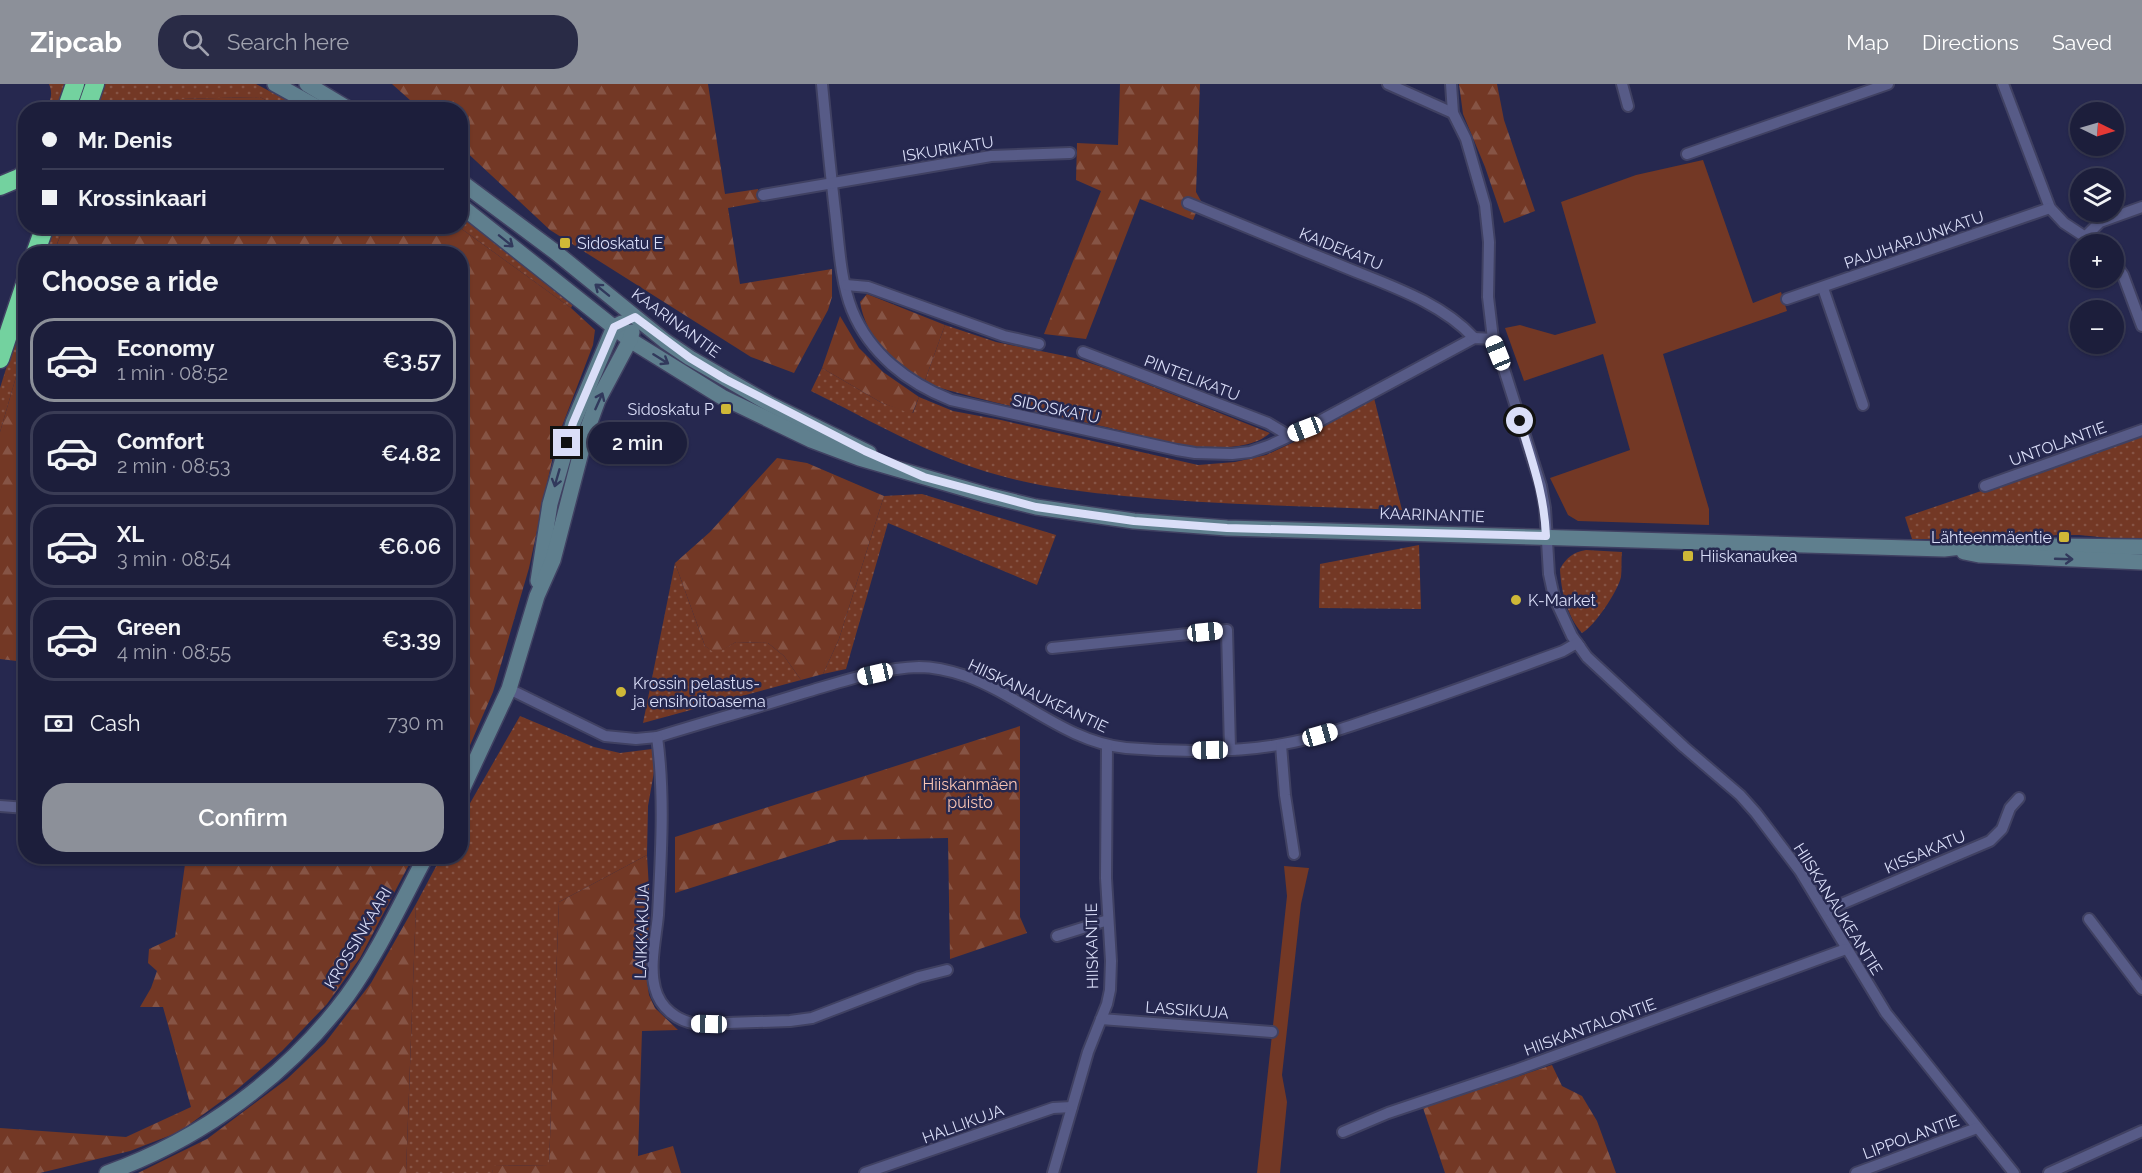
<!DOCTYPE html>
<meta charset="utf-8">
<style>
:root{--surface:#1c1e3b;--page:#292b46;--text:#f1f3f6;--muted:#a0a2af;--line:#3a3c55;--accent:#8c9099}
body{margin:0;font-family:Raleway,sans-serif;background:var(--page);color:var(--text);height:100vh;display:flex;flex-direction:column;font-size:22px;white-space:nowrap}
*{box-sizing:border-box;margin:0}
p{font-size:20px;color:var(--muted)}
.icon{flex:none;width:33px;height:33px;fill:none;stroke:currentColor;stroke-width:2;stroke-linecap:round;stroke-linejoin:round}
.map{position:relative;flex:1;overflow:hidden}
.drawer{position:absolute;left:18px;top:162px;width:450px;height:618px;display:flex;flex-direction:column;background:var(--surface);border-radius:24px;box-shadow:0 2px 4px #0004,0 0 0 2px var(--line)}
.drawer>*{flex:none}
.hud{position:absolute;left:18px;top:18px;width:450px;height:132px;border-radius:24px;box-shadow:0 2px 4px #0004,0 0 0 2px var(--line);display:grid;align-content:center;height:132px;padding:0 24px;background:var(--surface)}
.needle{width:39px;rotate:95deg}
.controls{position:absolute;left:2070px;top:18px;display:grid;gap:12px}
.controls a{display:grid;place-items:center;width:54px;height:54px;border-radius:50%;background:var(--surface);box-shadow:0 2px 4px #0004,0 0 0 2px var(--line);font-size:30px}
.end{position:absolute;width:27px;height:27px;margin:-14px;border:8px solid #dadef8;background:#111;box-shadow:0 0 0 3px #111}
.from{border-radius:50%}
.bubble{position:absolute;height:42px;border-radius:21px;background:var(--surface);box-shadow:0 2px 4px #0004,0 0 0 2px var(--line);font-size:20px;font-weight:600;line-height:42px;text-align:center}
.car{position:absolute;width:18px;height:36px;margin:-18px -9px;border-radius:8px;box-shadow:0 0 4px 2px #0007;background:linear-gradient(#fff 24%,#345 0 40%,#fff 0 76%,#345 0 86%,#fff 0)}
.hud b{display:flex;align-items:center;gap:21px;height:57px;font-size:22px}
.hud b+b{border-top:2px solid var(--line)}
.hud i{width:15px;height:15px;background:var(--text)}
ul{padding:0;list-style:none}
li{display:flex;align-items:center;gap:18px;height:84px;margin:0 12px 9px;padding:0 12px;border:3px solid var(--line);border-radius:24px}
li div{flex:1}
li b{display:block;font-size:22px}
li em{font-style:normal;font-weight:600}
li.selected{border-color:var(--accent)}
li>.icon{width:54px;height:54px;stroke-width:1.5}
h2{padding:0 24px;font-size:27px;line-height:72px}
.pay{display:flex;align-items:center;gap:15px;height:66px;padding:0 24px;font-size:22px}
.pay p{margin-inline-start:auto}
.action{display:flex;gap:12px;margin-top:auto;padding:12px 24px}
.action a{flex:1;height:69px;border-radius:24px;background:var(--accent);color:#fff;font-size:24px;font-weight:600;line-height:69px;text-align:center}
header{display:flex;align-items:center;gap:36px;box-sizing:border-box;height:84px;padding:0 30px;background:var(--accent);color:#fff}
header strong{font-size:28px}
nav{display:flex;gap:33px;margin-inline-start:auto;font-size:21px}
.search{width:420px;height:54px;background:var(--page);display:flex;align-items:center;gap:15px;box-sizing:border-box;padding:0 21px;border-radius:24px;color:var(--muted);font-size:22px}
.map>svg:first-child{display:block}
.grass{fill:url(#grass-dots)}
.forest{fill:url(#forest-firs)}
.green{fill:#733825}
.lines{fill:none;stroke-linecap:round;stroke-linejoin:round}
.street-casing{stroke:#404162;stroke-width:14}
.secondary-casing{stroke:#404162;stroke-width:18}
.highway-casing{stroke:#404162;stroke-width:21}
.street{stroke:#575b87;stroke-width:10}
.secondary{stroke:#5f7f8e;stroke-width:15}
.highway{stroke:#73d29f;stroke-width:18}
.oneway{stroke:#31395c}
.route{stroke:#dadef8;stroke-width:8}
.poi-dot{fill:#cfb837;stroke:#26284f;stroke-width:2}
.labels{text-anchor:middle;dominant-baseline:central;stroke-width:5;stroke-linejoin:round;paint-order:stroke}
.street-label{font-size:16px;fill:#dadef8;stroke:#26284f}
.poi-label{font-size:16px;fill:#dadef8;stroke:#26284f;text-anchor:start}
.park-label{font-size:16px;fill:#f9c4b3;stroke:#26284f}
</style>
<header>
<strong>Zipcab</strong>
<div class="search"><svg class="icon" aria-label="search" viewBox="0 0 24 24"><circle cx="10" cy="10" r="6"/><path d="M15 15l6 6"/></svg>Search here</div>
<nav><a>Map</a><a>Directions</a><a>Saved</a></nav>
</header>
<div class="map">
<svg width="2142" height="1089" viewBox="0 0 2142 1089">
<defs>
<pattern id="grass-dots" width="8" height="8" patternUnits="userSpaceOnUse" patternTransform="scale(1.5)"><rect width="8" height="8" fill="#733825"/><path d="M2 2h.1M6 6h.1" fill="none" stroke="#865445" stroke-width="1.8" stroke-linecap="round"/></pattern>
<pattern id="forest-firs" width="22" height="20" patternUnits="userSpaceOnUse" patternTransform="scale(1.5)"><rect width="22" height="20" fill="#733825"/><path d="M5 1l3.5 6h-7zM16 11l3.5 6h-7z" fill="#865445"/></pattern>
</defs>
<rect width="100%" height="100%" fill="#26284f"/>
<g class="grass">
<path d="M49 0H67L55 25 46 26C51 15 53 10 49 0Z"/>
<path d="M105 0H256L304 25H282L260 13 180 15 130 25 95 26Z"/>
<path d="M461 132 574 218 571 224 459 143Z"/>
<path d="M53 143H64L53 169 44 170Z"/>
<path d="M25 224V262L0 348V304Z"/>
<path d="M945 241 996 258 1075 274 1111 286 1270 349C1256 362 1232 363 1214 364 1183 364 1141 351 1110 344 1048 330 985 318 924 299Z"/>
<path d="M822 284 882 319 913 329 919 313 953 327 1001 336 1198 381 1235 378 1266 371 1298 356 1374 314 1402 426C1309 422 1216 421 1124 412 1082 408 1039 403 998 391 932 373 872 337 811 307Z"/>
<path d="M2142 352V454L2131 456 2079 451H2056L2023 456 1912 455 1905 433Z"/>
<path d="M922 410 1056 451 1037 501 888 439 846 585 823 590 839 555 884 412Z"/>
<path d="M1419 461 1421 525 1319 524 1320 480Z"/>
<path d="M1586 466 1622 468C1621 476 1622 485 1621 493 1618 507 1594 543 1582 549 1567 532 1561 507 1560 485 1566 474 1573 468 1586 466Z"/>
<path d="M675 479 705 562 716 569 736 558 768 559 784 572 801 596 643 639Z"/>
<path d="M520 632 594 663 620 669 652 665 655 682 648 722 647 771 559 818 549 1081 494 1082 492 1089H406L416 820 441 773 460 772 461 735Z"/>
</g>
<g class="forest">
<path d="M392 0H708L725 110 758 105 760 118 728 124 740 200 832 185V213L828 226 794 289 751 273 550 146 461 63 460 26 420 25Z"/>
<path d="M1120 0H1200L1196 108 1201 117 1193 136 1140 115 1086 255 1044 250 1101 107 1076 96 1077 59 1118 61Z"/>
<path d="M1459 0H1497L1504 36 1535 127 1504 139 1485 83 1463 30Z"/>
<path d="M260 13 282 25H130L180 15Z"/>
<path d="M64 143H459L571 224 595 246 593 261 556 358 529 484 493 608 461 682 460 170H53Z"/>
<path d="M867 210 945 241 924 299C894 279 866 255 860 218Z"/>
<path d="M840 232 859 264 883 288 919 313 912 330 882 319 822 284Z"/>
<path d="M25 262 26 578H25L0 575V348Z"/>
<path d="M777 374 807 379 884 412 839 555 823 590 801 596 784 572 768 559 736 558 716 570 705 562 675 479 710 448Z"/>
<path d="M1020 642V833L1027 849 950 875 948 754 840 756 675 809V753Z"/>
<path d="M647 771 650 822 646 889 649 911 655 924 678 946 642 947 638 1072 673 1062 681 1089H492L493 1082 549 1081 559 818Z"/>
<path d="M186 773H413L360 874 327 920 282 967 234 1008 179 1048 130 1067 40 1089H0V1044L126 1053 191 1023 163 923H140L151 904 157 887 148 879 149 865 175 853Z"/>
<path d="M416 820 406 1089H138L207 1055 287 995 325 959 371 899Z"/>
<path d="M1552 981 1562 1002 1582 1012 1597 1037 1616 1089H1445L1423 1024Z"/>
</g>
<g class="green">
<path d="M1703 76 1753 219 1781 208 1787 227 1663 270 1709 425V441L1578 437 1568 431 1550 394 1630 366 1603 270 1524 297 1505 244 1520 241 1555 251 1596 239 1561 118 1636 91Z"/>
<path d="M1284 782 1309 784 1301 820 1282 991 1287 1018 1280 1089H1257L1287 812Z"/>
</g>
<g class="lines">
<g class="street-casing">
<g id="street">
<path d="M822 0C826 42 830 85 835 127 839 159 840 196 852 226 870 270 908 299 951 316L1177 366 1195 369 1232 370 1250 368 1268 362 1305 345 1474 254 1493 255"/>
<path d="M1388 0 1453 29"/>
<path d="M1451 0 1453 29 1466 55 1485 121 1489 158 1488 213 1493 255 1503 282 1541 402 1545 424 1549 490 1554 513 1572 552 1580 563"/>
<path d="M1622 0 1628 22"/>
<path d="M2003 0 2050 124 2064 139 2096 160"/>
<path d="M1687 70 1888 0"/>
<path d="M763 111 991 72 1070 69"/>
<path d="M1188 119C1237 139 1287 160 1337 180 1384 200 1439 216 1474 254"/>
<path d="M2086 152 2100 138 2142 123"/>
<path d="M2114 178 2123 191 2142 242"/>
<path d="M846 201 868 203 1004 252 1039 260"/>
<path d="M1823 204 1863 321"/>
<path d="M1787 215 2050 124"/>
<path d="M1083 268 1268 339 1288 351"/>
<path d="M1985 402 2142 346"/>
<path d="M1052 564 1227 546 1230 665"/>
<path d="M509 605 605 652 636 655 657 653C706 638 755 624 803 609 841 598 880 584 919 583 935 583 951 587 966 592 1021 612 1066 658 1126 664 1173 668 1237 669 1283 660 1317 654 1350 642 1383 631 1444 611 1503 589 1563 567L1577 559 1587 573 1684 663 1740 711 1756 729 1800 787 1886 929 2014 1089"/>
<path d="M657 653C665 711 661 772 658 831 656 854 649 881 655 904 660 924 677 937 697 940L790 937 812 934 919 893 947 886"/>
<path d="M1281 661 1285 711 1294 770"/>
<path d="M0 722 26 724"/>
<path d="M1825 827 1990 757 2002 745 2010 724 2019 714"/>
<path d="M2089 835 2142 905"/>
<path d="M1057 852 1108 836"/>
<path d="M1101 935 1272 948"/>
<path d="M1343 1048 1388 1029 1516 986 1846 865"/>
<path d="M865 1089 1053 1024 1072 1023"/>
<path d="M1053 1089 1088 968 1107 920 1110 906 1111 877 1106 794 1107 661"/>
<path d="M1856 1089 1977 1044"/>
<path d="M2049 1089 2142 1047"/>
</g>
</g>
<g class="secondary-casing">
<g id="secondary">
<path d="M275 0 322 26"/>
<path d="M307 0 350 26"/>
<path d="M460 97 554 167 665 257 690 274 770 320 869 369"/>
<path d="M460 121 630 256 722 313 811 356 859 374 987 411 1036 423 1134 437 1227 444 1944 465 1979 461 2142 463"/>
<path d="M1964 468 1979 471 2142 478"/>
<path d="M538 497 550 420 573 339 614 243 622 239"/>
<path d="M460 710 509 605 537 512 553 476 586 349 598 316 630 256 632 248"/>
<path d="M107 1089C202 1055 287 992 347 912 378 869 401 819 426 772"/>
</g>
</g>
<g class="highway-casing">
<g id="highway">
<path d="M66 26 75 0"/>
<path d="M86 26 95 0"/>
<path d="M0 102 19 94 26 89"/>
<path d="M35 170 45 142"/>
<path d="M0 275 26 197"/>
</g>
</g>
<use href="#street" class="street"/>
<use href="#secondary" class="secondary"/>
<use href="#highway" class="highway"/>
</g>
<defs><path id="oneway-shaft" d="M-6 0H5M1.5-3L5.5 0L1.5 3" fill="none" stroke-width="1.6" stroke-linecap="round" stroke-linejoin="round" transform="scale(1.5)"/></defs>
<g class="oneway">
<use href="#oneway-shaft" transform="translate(506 157) rotate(39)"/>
<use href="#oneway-shaft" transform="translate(602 206) rotate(-141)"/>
<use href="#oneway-shaft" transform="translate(661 275) rotate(32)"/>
<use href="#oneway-shaft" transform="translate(599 317) rotate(-66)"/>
<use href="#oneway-shaft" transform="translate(557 394) rotate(106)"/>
<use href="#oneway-shaft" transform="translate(2064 475) rotate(2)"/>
</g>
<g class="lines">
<path class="route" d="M567 359 573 339 614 243 635 233 690 274 725 295 865 367 924 393 1036 423 1134 437 1227 444 1546 452C1544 408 1532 378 1520 337"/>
</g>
<g class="poi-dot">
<rect x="559" y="153" width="12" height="12" rx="3"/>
<rect x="720" y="319" width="12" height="12" rx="3"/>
<rect x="2058" y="447" width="12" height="12" rx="3"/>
<rect x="1682" y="466" width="12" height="12" rx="3"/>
<circle cx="1516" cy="516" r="6"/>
<circle cx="621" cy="608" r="6"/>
</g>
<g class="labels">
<g class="street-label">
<text transform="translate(948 65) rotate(-9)">ISKURIKATU</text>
<text transform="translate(1914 156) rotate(-19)">PAJUHARJUNKATU</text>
<text transform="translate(1341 165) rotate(22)">KAIDEKATU</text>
<text transform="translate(676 239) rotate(36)">KAARINANTIE</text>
<text transform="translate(1192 294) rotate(21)">PINTELIKATU</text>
<text transform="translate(1056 325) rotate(12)">SIDOSKATU</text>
<text transform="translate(2058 360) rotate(-20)">UNTOLANTIE</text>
<text transform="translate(1432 431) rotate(2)">KAARINANTIE</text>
<text transform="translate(1038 612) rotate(25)">HIISKANAUKEANTIE</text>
<text transform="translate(1925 768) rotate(-23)">KISSAKATU</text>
<text transform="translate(1838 825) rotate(58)">HIISKANAUKEANTIE</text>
<text transform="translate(642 847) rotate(-88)">LAIKKAKUJA</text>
<text transform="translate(358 854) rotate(-59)">KROSSINKAARI</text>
<text transform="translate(1092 862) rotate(-91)">HIISKANTIE</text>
<text transform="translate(1187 926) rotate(4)">LASSIKUJA</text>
<text transform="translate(1590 943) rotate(-20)">HIISKANTALONTIE</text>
<text transform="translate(963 1040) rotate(-20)">HALLIKUJA</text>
<text transform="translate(1911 1053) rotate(-20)">LIPPOLANTIE</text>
</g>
<g class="poi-label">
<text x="577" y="159">Sidoskatu E</text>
<text x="714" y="325" text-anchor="end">Sidoskatu P</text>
<text x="2052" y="453" text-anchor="end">Lähteenmäentie</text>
<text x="1700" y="472">Hiiskanaukea</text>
<text x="1528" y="516">K-Market</text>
<text x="633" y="599">Krossin pelastus-<tspan x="633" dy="18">ja ensihoitoasema</tspan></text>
</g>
<g class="park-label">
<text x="970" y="700">Hiiskanmäen<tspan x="970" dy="18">puisto</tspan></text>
</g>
</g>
</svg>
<div class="controls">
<a><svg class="needle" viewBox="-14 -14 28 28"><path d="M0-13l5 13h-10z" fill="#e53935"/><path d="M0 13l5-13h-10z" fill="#a0a2af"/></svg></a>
<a><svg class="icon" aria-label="layers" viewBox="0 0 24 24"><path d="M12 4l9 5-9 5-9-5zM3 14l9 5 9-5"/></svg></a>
<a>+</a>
<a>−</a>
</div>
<i class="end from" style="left:1520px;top:337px"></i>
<i class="end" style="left:567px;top:359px"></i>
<div class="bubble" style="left:588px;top:338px;width:99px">2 min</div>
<i class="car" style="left:1498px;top:269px;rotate:338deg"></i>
<i class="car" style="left:1305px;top:345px;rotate:249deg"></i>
<i class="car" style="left:1205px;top:548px;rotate:84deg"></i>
<i class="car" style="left:875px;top:590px;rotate:257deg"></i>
<i class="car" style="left:1320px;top:651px;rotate:74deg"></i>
<i class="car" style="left:1210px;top:666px;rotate:269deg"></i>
<i class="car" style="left:709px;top:940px;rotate:271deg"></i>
<div class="hud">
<b><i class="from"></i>Mr. Denis</b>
<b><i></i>Krossinkaari</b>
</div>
<section class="drawer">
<h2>Choose a ride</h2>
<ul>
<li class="selected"><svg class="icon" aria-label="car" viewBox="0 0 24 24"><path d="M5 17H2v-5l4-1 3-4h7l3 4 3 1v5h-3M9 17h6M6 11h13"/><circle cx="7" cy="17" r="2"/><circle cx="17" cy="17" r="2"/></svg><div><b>Economy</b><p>1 min · 08:52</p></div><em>€3.57</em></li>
<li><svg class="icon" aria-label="car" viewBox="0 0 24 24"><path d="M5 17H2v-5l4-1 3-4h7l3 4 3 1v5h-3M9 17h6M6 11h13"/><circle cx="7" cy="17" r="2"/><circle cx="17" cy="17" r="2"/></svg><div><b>Comfort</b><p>2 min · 08:53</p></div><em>€4.82</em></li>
<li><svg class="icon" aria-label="car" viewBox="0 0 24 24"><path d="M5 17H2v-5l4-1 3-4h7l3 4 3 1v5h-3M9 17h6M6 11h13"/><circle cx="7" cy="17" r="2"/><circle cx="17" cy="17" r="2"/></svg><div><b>XL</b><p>3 min · 08:54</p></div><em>€6.06</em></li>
<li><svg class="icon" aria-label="car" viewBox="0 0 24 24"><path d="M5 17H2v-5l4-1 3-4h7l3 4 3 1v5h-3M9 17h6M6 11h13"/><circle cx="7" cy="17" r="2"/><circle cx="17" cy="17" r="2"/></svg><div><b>Green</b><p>4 min · 08:55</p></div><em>€3.39</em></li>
</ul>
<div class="pay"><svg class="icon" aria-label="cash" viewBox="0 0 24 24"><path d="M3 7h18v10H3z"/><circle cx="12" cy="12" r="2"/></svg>Cash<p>730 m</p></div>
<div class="action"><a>Confirm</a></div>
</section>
</div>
